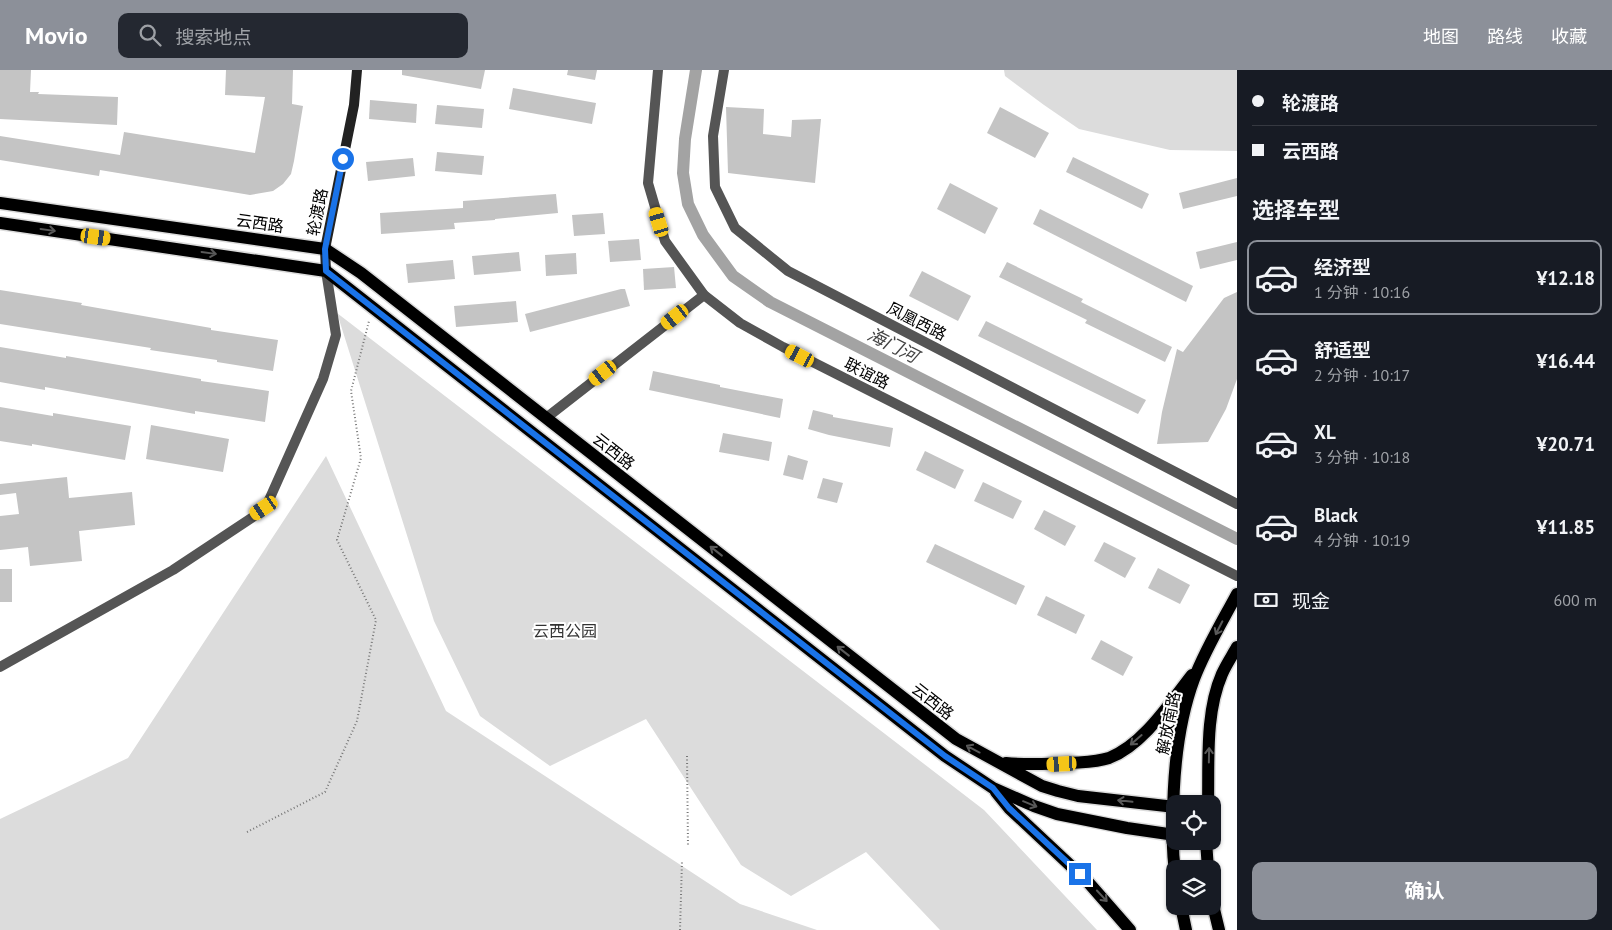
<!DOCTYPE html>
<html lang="zh">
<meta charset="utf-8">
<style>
:root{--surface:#171b24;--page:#242831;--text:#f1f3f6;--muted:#9ea1a6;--line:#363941;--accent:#8c9099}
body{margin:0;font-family:"PT Sans","Noto Sans SC",sans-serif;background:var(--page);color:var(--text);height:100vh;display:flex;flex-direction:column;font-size:19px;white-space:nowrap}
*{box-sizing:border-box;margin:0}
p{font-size:16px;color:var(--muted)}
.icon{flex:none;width:28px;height:28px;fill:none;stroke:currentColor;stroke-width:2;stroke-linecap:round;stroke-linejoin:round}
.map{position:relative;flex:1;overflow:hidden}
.side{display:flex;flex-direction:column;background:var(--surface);width:375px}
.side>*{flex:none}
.hud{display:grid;align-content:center;height:110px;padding:0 15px;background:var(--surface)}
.tools{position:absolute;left:1166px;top:725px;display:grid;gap:10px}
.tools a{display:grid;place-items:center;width:55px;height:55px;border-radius:10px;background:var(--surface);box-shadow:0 1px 4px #0004;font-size:25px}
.end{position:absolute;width:22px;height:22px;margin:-11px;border:6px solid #1a73e8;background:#fff;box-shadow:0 0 0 2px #fff}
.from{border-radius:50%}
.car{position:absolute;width:15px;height:30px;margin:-15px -8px;border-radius:6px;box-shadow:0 0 4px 1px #0007;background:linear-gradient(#f5c518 24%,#345 0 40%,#f5c518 0 76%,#345 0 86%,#f5c518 0)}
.hud b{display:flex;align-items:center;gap:18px;height:48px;font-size:19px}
.hud b+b{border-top:1px solid var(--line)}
.hud i{width:12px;height:12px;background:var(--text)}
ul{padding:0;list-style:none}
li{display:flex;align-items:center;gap:15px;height:75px;margin:0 10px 8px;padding:0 5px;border:2px solid transparent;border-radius:10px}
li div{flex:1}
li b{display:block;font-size:19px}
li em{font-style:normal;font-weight:700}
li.active{border-color:var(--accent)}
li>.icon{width:45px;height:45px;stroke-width:1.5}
h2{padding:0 15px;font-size:22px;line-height:60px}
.pay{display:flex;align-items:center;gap:12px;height:55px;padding:0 15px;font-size:19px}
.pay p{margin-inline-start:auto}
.primary-button{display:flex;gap:10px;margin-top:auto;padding:10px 15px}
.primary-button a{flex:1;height:58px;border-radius:10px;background:var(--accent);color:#fff;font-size:20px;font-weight:700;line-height:58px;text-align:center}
header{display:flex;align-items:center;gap:30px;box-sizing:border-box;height:70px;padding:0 25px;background:var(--accent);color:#fff}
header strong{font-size:24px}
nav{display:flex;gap:28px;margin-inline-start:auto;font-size:18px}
.search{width:350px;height:45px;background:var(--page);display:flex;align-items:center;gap:12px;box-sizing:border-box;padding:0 18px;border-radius:10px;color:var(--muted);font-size:19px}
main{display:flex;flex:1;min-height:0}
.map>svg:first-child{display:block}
.green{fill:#dcdcdc}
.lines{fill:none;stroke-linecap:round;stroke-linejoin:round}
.canal{stroke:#a3a3a3;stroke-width:12}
.building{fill:#c4c4c4}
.primary-casing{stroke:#dbdbdb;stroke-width:15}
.path{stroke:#777;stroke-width:2;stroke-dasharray:1 2.5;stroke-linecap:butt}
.minor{stroke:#555;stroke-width:10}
.secondary{stroke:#222;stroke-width:10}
.primary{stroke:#000;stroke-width:12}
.oneway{stroke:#595959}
.route{stroke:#1a73e8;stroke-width:6}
.labels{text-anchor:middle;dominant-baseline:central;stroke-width:4;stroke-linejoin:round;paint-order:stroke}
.street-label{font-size:16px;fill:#000;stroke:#fff}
.park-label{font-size:16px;fill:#333;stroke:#fff}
.water-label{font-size:18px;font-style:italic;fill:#444;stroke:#fff}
</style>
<header>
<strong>Movio</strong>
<div class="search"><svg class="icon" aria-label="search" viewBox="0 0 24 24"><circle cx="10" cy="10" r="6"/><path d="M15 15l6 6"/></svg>搜索地点</div>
<nav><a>地图</a><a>路线</a><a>收藏</a></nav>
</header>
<main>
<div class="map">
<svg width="1237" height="860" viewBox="0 0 1237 860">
<rect width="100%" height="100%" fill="#fff"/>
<g class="green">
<path d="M1004 0H1237V81L1170 80 1079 59 1044 35 1005 6Z"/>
<path d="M337 243 984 740 1097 860H940L866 782 791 826 741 795 646 649 550 696 480 646 434 551Z"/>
<path d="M326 386 446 641 740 834 817 860H0V749L128 688Z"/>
</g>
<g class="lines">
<path class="canal" d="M696 0 685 69 683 103 688 134 703 165 733 206 770 232 1237 469"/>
</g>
<g class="building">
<path d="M0 0H31L30 22H39L38 24 118 27 117 55 0 49Z"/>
<path d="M226 0H293L292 34 303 36 294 91 291 104 283 114 273 121 250 125 100 100 99 106 0 90V66L120 85 124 62 255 83 265 27 225 25Z"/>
<path d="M402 0H485L481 19 402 5Z"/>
<path d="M568 0H597L595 10 567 5Z"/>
<path d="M513 18 596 33 592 54 509 39Z"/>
<path d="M370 30 417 34 416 53 369 49Z"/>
<path d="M437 35 484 39 482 58 435 54Z"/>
<path d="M726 37 764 39 763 64 791 67 792 50 821 49 815 113 728 103Z"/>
<path d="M1000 37 1049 63 1035 88 987 63Z"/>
<path d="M437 82 484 86 482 105 435 101Z"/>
<path d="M1073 87 1149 124 1142 139 1066 102Z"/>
<path d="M413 88 415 106 368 111 366 92Z"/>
<path d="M1237 108V126L1183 139 1179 123Z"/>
<path d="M950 113 998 138 985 164 937 139Z"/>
<path d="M556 124 558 143 495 149V150L454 153 455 159 381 164 380 143 463 138V131Z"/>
<path d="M1040 139 1193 216 1186 232 1033 154Z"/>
<path d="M603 143 605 164 574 166 572 145Z"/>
<path d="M639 169 641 190 610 192 608 171Z"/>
<path d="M1237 172V190L1200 199 1196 182Z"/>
<path d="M519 182 521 201 474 205 472 186Z"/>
<path d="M576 183 577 204 546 206 545 185Z"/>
<path d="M453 190 455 209 408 213 406 194Z"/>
<path d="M1007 192 1083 229 1081 232 1172 277 1165 292 1085 253 1087 250 999 207Z"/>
<path d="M674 197 676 218 644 220 643 199Z"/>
<path d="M922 201 971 226 958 251 909 226Z"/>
<path d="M621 219H625L630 236 530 262 525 244Z"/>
<path d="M0 220 82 233 81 235 211 258V260L278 270 273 301 217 292V290L150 280 151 278 0 254Z"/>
<path d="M1237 222V309L1226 339 1208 372 1157 374 1162 342 1177 279 1183 282 1224 228Z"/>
<path d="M516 231 518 252 456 257 454 236Z"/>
<path d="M986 251 1146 330 1138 344 978 266Z"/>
<path d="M0 277 66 288V286L201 309V311L269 321 265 352 195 341V344L45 317V320L0 312Z"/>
<path d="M653 301 720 315V317L783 329 780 348 649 320Z"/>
<path d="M0 337 53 346V343L131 356 125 390 32 374V376L0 371Z"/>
<path d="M813 340 833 345V347L893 358 890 377 829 365 808 359Z"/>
<path d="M151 355 229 369 223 402 146 389Z"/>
<path d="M723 363 772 372 769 391 719 382Z"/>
<path d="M925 381 964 400 955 419 916 400Z"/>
<path d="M788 385 808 391 803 410 783 405Z"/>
<path d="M67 407 69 428 132 422 135 455 79 461 82 491 30 496 28 477 0 480V446L19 444 16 423 0 425V414Z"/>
<path d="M823 408 843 413 837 433 817 428Z"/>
<path d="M983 412 1022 431 1013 449 974 431Z"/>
<path d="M1044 440 1076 456 1065 476 1034 459Z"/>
<path d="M1104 472 1136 488 1125 508 1094 491Z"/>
<path d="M935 474 1025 516 1016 535 926 492Z"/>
<path d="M1158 498 1190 515 1180 534 1148 518Z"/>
<rect x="0" y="499" width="12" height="33"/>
<path d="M1046 526 1085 545 1076 564 1037 545Z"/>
<path d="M1101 570 1133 587 1123 606 1091 589Z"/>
</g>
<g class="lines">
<g class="primary-casing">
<g id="primary">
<path d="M0 133 325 179 361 203 956 669 1042 716 1058 721 1078 726 1175 737"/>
<path d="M0 153 326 201 945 686 993 718 1034 736 1057 744 1127 758 1175 765"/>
<path d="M1006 693C1028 695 1049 694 1071 693 1084 692 1097 692 1109 688 1143 675 1170 633 1192 605"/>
<path d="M996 722 1009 738 1088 812 1130 860"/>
<path d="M1208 734C1209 692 1205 643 1222 604 1226 595 1232 586 1237 577"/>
<path d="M1206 771 1208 799"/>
<path d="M1175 799C1172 784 1173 769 1173 753 1173 708 1178 652 1194 609 1205 580 1222 552 1237 524"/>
<path d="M1212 831 1219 860"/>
<path d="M1181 836 1186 860"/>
</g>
</g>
<g class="path">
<path d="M687 686 688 776"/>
<path d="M247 762 325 722 357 651 376 550 337 470 361 388 351 321 369 251"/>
<path d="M680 860 682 791"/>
</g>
<g class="minor">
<path d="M658 0 648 113 665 171 704 225 740 253 783 277 1237 506"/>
<path d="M724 0 713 66 715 117 735 158 788 201 1237 434"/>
<path d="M546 348 704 225"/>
<path d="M0 597 173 500 265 439 323 309 336 265 326 201"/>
</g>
<path class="secondary" d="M326 201 325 179 354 35 357 0"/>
<use href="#primary" class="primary"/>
</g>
<defs><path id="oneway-shaft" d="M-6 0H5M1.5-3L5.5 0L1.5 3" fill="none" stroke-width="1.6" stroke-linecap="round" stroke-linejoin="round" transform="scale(1.25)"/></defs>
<g class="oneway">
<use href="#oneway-shaft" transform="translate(48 160) rotate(8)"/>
<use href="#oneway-shaft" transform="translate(209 183) rotate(8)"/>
<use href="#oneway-shaft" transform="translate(716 481) rotate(-142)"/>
<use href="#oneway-shaft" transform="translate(1219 558) rotate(117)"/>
<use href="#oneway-shaft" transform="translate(843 581) rotate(-142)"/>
<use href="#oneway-shaft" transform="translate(1136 670) rotate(139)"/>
<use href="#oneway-shaft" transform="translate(973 679) rotate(-152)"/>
<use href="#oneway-shaft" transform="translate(1209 685) rotate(-89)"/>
<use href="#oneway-shaft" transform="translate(1125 731) rotate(-174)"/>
<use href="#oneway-shaft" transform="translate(1030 734) rotate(22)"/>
<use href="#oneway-shaft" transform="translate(1102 826) rotate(47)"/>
</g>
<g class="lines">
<path class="route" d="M343 89 325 179 326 201 945 686 993 718 1009 738 1080 804"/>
</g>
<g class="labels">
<g class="street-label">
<text transform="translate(317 142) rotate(-79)">轮渡路</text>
<text transform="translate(260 153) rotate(8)">云西路</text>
<text transform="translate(917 251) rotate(27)">凤凰西路</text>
<text transform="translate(867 303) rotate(27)">联谊路</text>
<text transform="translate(614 381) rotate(38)">云西路</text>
<text transform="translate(933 631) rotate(38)">云西路</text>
<text transform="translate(1168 653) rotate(-79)">解放南路</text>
</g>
<g class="park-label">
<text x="565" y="561">云西公园</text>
</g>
<g class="water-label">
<text transform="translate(893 275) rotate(27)">海门河</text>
</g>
</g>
</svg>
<div class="tools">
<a><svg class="icon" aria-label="locate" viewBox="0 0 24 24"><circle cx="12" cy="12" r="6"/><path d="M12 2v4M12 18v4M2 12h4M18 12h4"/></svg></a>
<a><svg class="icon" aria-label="layers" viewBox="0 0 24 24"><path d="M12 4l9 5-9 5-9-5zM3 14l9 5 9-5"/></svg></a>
</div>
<i class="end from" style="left:343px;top:89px"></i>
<i class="end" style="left:1080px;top:804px"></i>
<i class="car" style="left:659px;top:152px;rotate:343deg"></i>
<i class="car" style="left:96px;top:167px;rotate:98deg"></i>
<i class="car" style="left:675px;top:247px;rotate:232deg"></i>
<i class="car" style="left:800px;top:286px;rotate:297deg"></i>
<i class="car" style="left:603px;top:303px;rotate:232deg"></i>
<i class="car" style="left:264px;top:438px;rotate:236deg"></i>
<i class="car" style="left:1062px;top:694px;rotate:267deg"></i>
</div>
<section class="side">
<div class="hud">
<b><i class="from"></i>轮渡路</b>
<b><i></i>云西路</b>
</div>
<h2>选择车型</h2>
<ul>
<li class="active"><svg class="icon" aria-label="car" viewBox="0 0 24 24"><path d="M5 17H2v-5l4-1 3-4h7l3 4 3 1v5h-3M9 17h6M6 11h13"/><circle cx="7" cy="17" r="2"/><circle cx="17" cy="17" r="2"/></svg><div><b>经济型</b><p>1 分钟 · 10:16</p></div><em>¥12.18</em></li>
<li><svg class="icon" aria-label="car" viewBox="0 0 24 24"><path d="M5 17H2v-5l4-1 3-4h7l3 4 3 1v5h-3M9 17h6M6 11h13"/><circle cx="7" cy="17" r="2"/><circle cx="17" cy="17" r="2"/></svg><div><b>舒适型</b><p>2 分钟 · 10:17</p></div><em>¥16.44</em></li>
<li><svg class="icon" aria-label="car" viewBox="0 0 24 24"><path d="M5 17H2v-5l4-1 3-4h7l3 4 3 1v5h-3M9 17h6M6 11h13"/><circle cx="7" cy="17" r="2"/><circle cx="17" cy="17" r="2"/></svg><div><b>XL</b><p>3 分钟 · 10:18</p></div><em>¥20.71</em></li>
<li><svg class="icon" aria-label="car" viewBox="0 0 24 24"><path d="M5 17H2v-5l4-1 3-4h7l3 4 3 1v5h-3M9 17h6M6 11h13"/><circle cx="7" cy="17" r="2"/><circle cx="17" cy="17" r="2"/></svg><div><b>Black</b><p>4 分钟 · 10:19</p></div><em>¥11.85</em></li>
</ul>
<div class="pay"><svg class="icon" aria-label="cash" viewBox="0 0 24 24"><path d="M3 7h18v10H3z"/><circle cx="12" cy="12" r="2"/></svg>现金<p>600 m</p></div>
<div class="primary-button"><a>确认</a></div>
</section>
</main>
